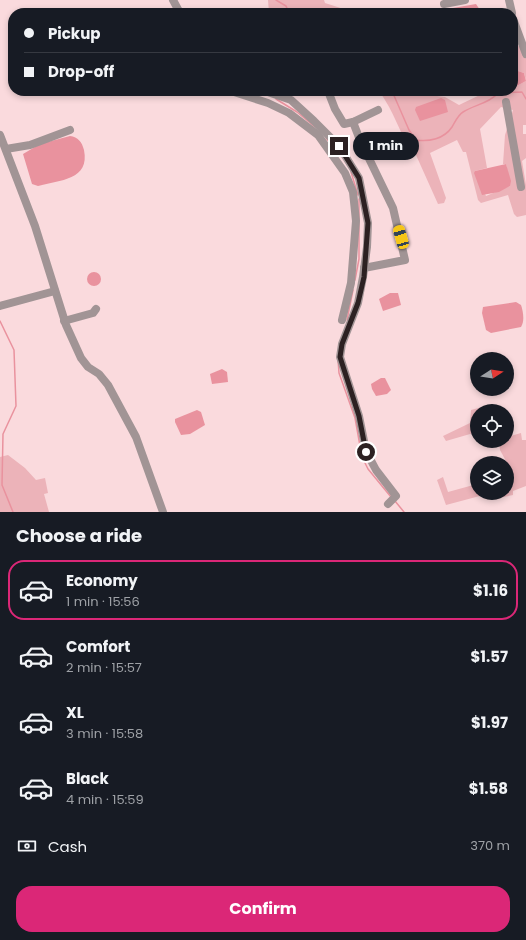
<!DOCTYPE html>
<meta charset="utf-8">
<style>
:root{--surface:#171b24;--page:#20242c;--text:#f1f3f6;--muted:#9ea1a6;--line:#363941;--accent:#db2777}
body{margin:0;font-family:Poppins,sans-serif;background:var(--page);color:var(--text);height:100vh;display:flex;flex-direction:column;font-size:15px;white-space:nowrap}
*{box-sizing:border-box;margin:0}
p{font-size:13px;color:var(--muted)}
.icon{flex:none;width:22px;height:22px;fill:none;stroke:currentColor;stroke-width:2;stroke-linecap:round;stroke-linejoin:round}
.map{position:relative;height:512px;overflow:hidden}
.sheet{display:flex;flex-direction:column;background:var(--surface);flex:1}
.sheet>*{flex:none}
.banner{position:absolute;left:8px;top:8px;width:510px;height:88px;border-radius:16px;box-shadow:0 2px 6px #0003;display:grid;align-content:center;height:88px;padding:0 16px;background:var(--surface)}
.needle{width:26px;rotate:78deg}
.tools{position:absolute;left:470px;top:352px;display:grid;gap:8px}
.tools a{display:grid;place-items:center;width:44px;height:44px;border-radius:50%;background:var(--surface);box-shadow:0 2px 6px #0003;font-size:20px}
.end{position:absolute;width:18px;height:18px;margin:-9px;border:5px solid #2c2122;background:#fff;box-shadow:0 0 0 2px #fff}
.from{border-radius:50%}
.bubble{position:absolute;height:28px;border-radius:14px;background:var(--surface);box-shadow:0 2px 6px #0003;font-size:13px;font-weight:700;line-height:28px;text-align:center}
.car{position:absolute;width:12px;height:24px;margin:-12px -6px;border-radius:5px;box-shadow:0 0 3px 1px #0007;background:linear-gradient(#f5c518 24%,#345 0 40%,#f5c518 0 76%,#345 0 86%,#f5c518 0)}
.banner b{display:flex;align-items:center;gap:14px;height:38px;font-size:15px}
.banner b+b{border-top:1px solid var(--line)}
.banner i{width:10px;height:10px;background:var(--text)}
ul{padding:0;list-style:none}
li{display:flex;align-items:center;gap:12px;height:60px;margin:0 8px 6px;padding:0 8px;border:2px solid transparent;border-radius:16px}
li div{flex:1}
li b{display:block;font-size:15px}
li em{font-style:normal;font-weight:700}
li.on{border-color:var(--accent)}
li>.icon{width:36px;height:36px;stroke-width:1.5}
h2{padding:0 16px;font-size:18px;line-height:48px}
.pay{display:flex;align-items:center;gap:10px;height:44px;padding:0 16px;font-size:15px}
.pay p{margin-inline-start:auto}
.action{display:flex;gap:8px;margin-top:auto;padding:8px 16px}
.action a{flex:1;height:46px;border-radius:16px;background:var(--accent);color:#fff;font-size:16px;font-weight:700;line-height:46px;text-align:center}
.map>svg:first-child{display:block}
.green{fill:#ecb3b9;fill-rule:evenodd}
.water{fill:#e9929e}
.lines{fill:none;stroke-linecap:round;stroke-linejoin:round}
.stream{stroke:#e9929e;stroke-width:1.5}
.minor{stroke:#a19495;stroke-width:8}
.route{stroke:#2c2122;stroke-width:5}
</style>
<div class="map">
<svg width="526" height="512" viewBox="0 0 526 512">
<rect width="100%" height="100%" fill="#fadadd"/>
<g class="green">
<path d="M268 0H324L325 3 356 13H269Z"/>
<path d="M520 45 526 46V80L524 73 518 71 513 72V50Z"/>
<path d="M526 81V125H523V134H526V158L522 161 526 185V215L517 217 514 214 508 195 481 203 478 200 466 152H463L457 140 430 153 446 198 444 203 438 204 416 155H413C400 134 394 111 379 91H424L429 95 445 97 459 105 484 93 485 91H513V88ZM501 107 513 110 505 135 503 164H506L510 186 486 196 475 171 487 168 480 129Z"/>
<path d="M490 405 494 407 496 411H477V432L446 441 443 436 470 423 471 410Z"/>
<path d="M521 433 522 440H526V486L513 491V495L494 499 492 493H507V463L500 450 499 441H507V437Z"/>
<path d="M8 455 25 468 36 480 45 478 48 493 44 494 49 512H0V457Z"/>
<path d="M443 477 448 492 477 484V493H491L446 505 437 480Z"/>
</g>
<g class="water">
<path d="M476 4 482 13H447L453 8Z"/>
<path d="M518 71 524 73 526 81 513 88V72Z"/>
<path d="M441 98 445 100 448 112 420 121 415 110 416 107Z"/>
<path d="M70 136C78 137 82 142 84 150 90 180 60 180 38 186L32 184 23 154 40 144Z"/>
<path d="M506 164 511 181 510 186 499 192 482 195 474 173 475 171Z"/>
<circle cx="94" cy="279" r="7"/>
<path d="M390 293H398L401 305 383 311 379 299Z"/>
<path d="M516 302 521 305C523 311 525 321 521 327L491 333 486 330 482 313 483 307Z"/>
<path d="M222 369 227 372 228 382 212 384 210 374Z"/>
<path d="M381 378H385L391 390 387 394 376 396 372 389 371 384Z"/>
<path d="M197 410 201 412 205 425 190 434 181 435 175 422V419Z"/>
</g>
<g class="lines">
<g class="stream">
<path d="M276 0 286 6 289 13"/>
<path d="M392 91 409 130 416 140C429 142 444 139 452 127 455 122 458 115 463 112 474 105 490 103 498 93L522 92 526 99"/>
<path d="M276 99 297 112 315 127"/>
<path d="M326 138 339 153"/>
<path d="M351 172 358 195"/>
<path d="M355 280 359 259V199"/>
<path d="M347 320 353 290"/>
<path d="M0 321 14 350 16 406 3 434 2 485 13 512"/>
<path d="M338 360 339 373 355 418 362 457 368 469 391 497"/>
<path d="M395 501 404 512"/>
</g>
<g class="minor">
<path d="M173 0 180 13"/>
<path d="M509 0 512 13"/>
<path d="M444 4 465 0"/>
<path d="M513 19 526 54"/>
<path d="M231 91 268 103 289 113 318 135 345 173 353 192 356 221 351 283 342 320"/>
<path d="M265 91 291 100 314 121 339 146 359 178 368 223 367 247 363 277 358 303 342 344 340 357 359 416 366 451 376 470 396 496 388 504"/>
<path d="M328 91 335 109 344 124 353 122 378 110"/>
<path d="M506 102 521 187"/>
<path d="M353 122 360 140 393 208 405 260 364 268"/>
<path d="M0 135 35 226 66 325 81 358 88 367 99 374 108 385 136 437 163 512"/>
<path d="M6 149 30 145 70 130"/>
<path d="M0 306 55 291"/>
<path d="M64 321 93 313 96 309"/>
</g>
</g>
<g class="lines">
<path class="route" d="M339 146 359 178 368 223 364 277 358 303 342 344 340 357 359 416 366 452"/>
</g>
</svg>
<div class="tools">
<a><svg class="needle" viewBox="-14 -14 28 28"><path d="M0-13l5 13h-10z" fill="#e53935"/><path d="M0 13l5-13h-10z" fill="#9ea1a6"/></svg></a>
<a><svg class="icon" aria-label="locate" viewBox="0 0 24 24"><circle cx="12" cy="12" r="6"/><path d="M12 2v4M12 18v4M2 12h4M18 12h4"/></svg></a>
<a><svg class="icon" aria-label="layers" viewBox="0 0 24 24"><path d="M12 4l9 5-9 5-9-5zM3 14l9 5 9-5"/></svg></a>
</div>
<i class="end from" style="left:366px;top:452px"></i>
<i class="end" style="left:339px;top:146px"></i>
<div class="bubble" style="left:353px;top:132px;width:66px">1 min</div>
<i class="car" style="left:401px;top:237px;rotate:344deg"></i>
<div class="banner">
<b><i class="from"></i>Pickup</b>
<b><i></i>Drop-off</b>
</div>
</div>
<section class="sheet">
<h2>Choose a ride</h2>
<ul>
<li class="on"><svg class="icon" aria-label="car" viewBox="0 0 24 24"><path d="M5 17H2v-5l4-1 3-4h7l3 4 3 1v5h-3M9 17h6M6 11h13"/><circle cx="7" cy="17" r="2"/><circle cx="17" cy="17" r="2"/></svg><div><b>Economy</b><p>1 min · 15:56</p></div><em>$1.16</em></li>
<li><svg class="icon" aria-label="car" viewBox="0 0 24 24"><path d="M5 17H2v-5l4-1 3-4h7l3 4 3 1v5h-3M9 17h6M6 11h13"/><circle cx="7" cy="17" r="2"/><circle cx="17" cy="17" r="2"/></svg><div><b>Comfort</b><p>2 min · 15:57</p></div><em>$1.57</em></li>
<li><svg class="icon" aria-label="car" viewBox="0 0 24 24"><path d="M5 17H2v-5l4-1 3-4h7l3 4 3 1v5h-3M9 17h6M6 11h13"/><circle cx="7" cy="17" r="2"/><circle cx="17" cy="17" r="2"/></svg><div><b>XL</b><p>3 min · 15:58</p></div><em>$1.97</em></li>
<li><svg class="icon" aria-label="car" viewBox="0 0 24 24"><path d="M5 17H2v-5l4-1 3-4h7l3 4 3 1v5h-3M9 17h6M6 11h13"/><circle cx="7" cy="17" r="2"/><circle cx="17" cy="17" r="2"/></svg><div><b>Black</b><p>4 min · 15:59</p></div><em>$1.58</em></li>
</ul>
<div class="pay"><svg class="icon" aria-label="cash" viewBox="0 0 24 24"><path d="M3 7h18v10H3z"/><circle cx="12" cy="12" r="2"/></svg>Cash<p>370 m</p></div>
<div class="action"><a>Confirm</a></div>
</section>
